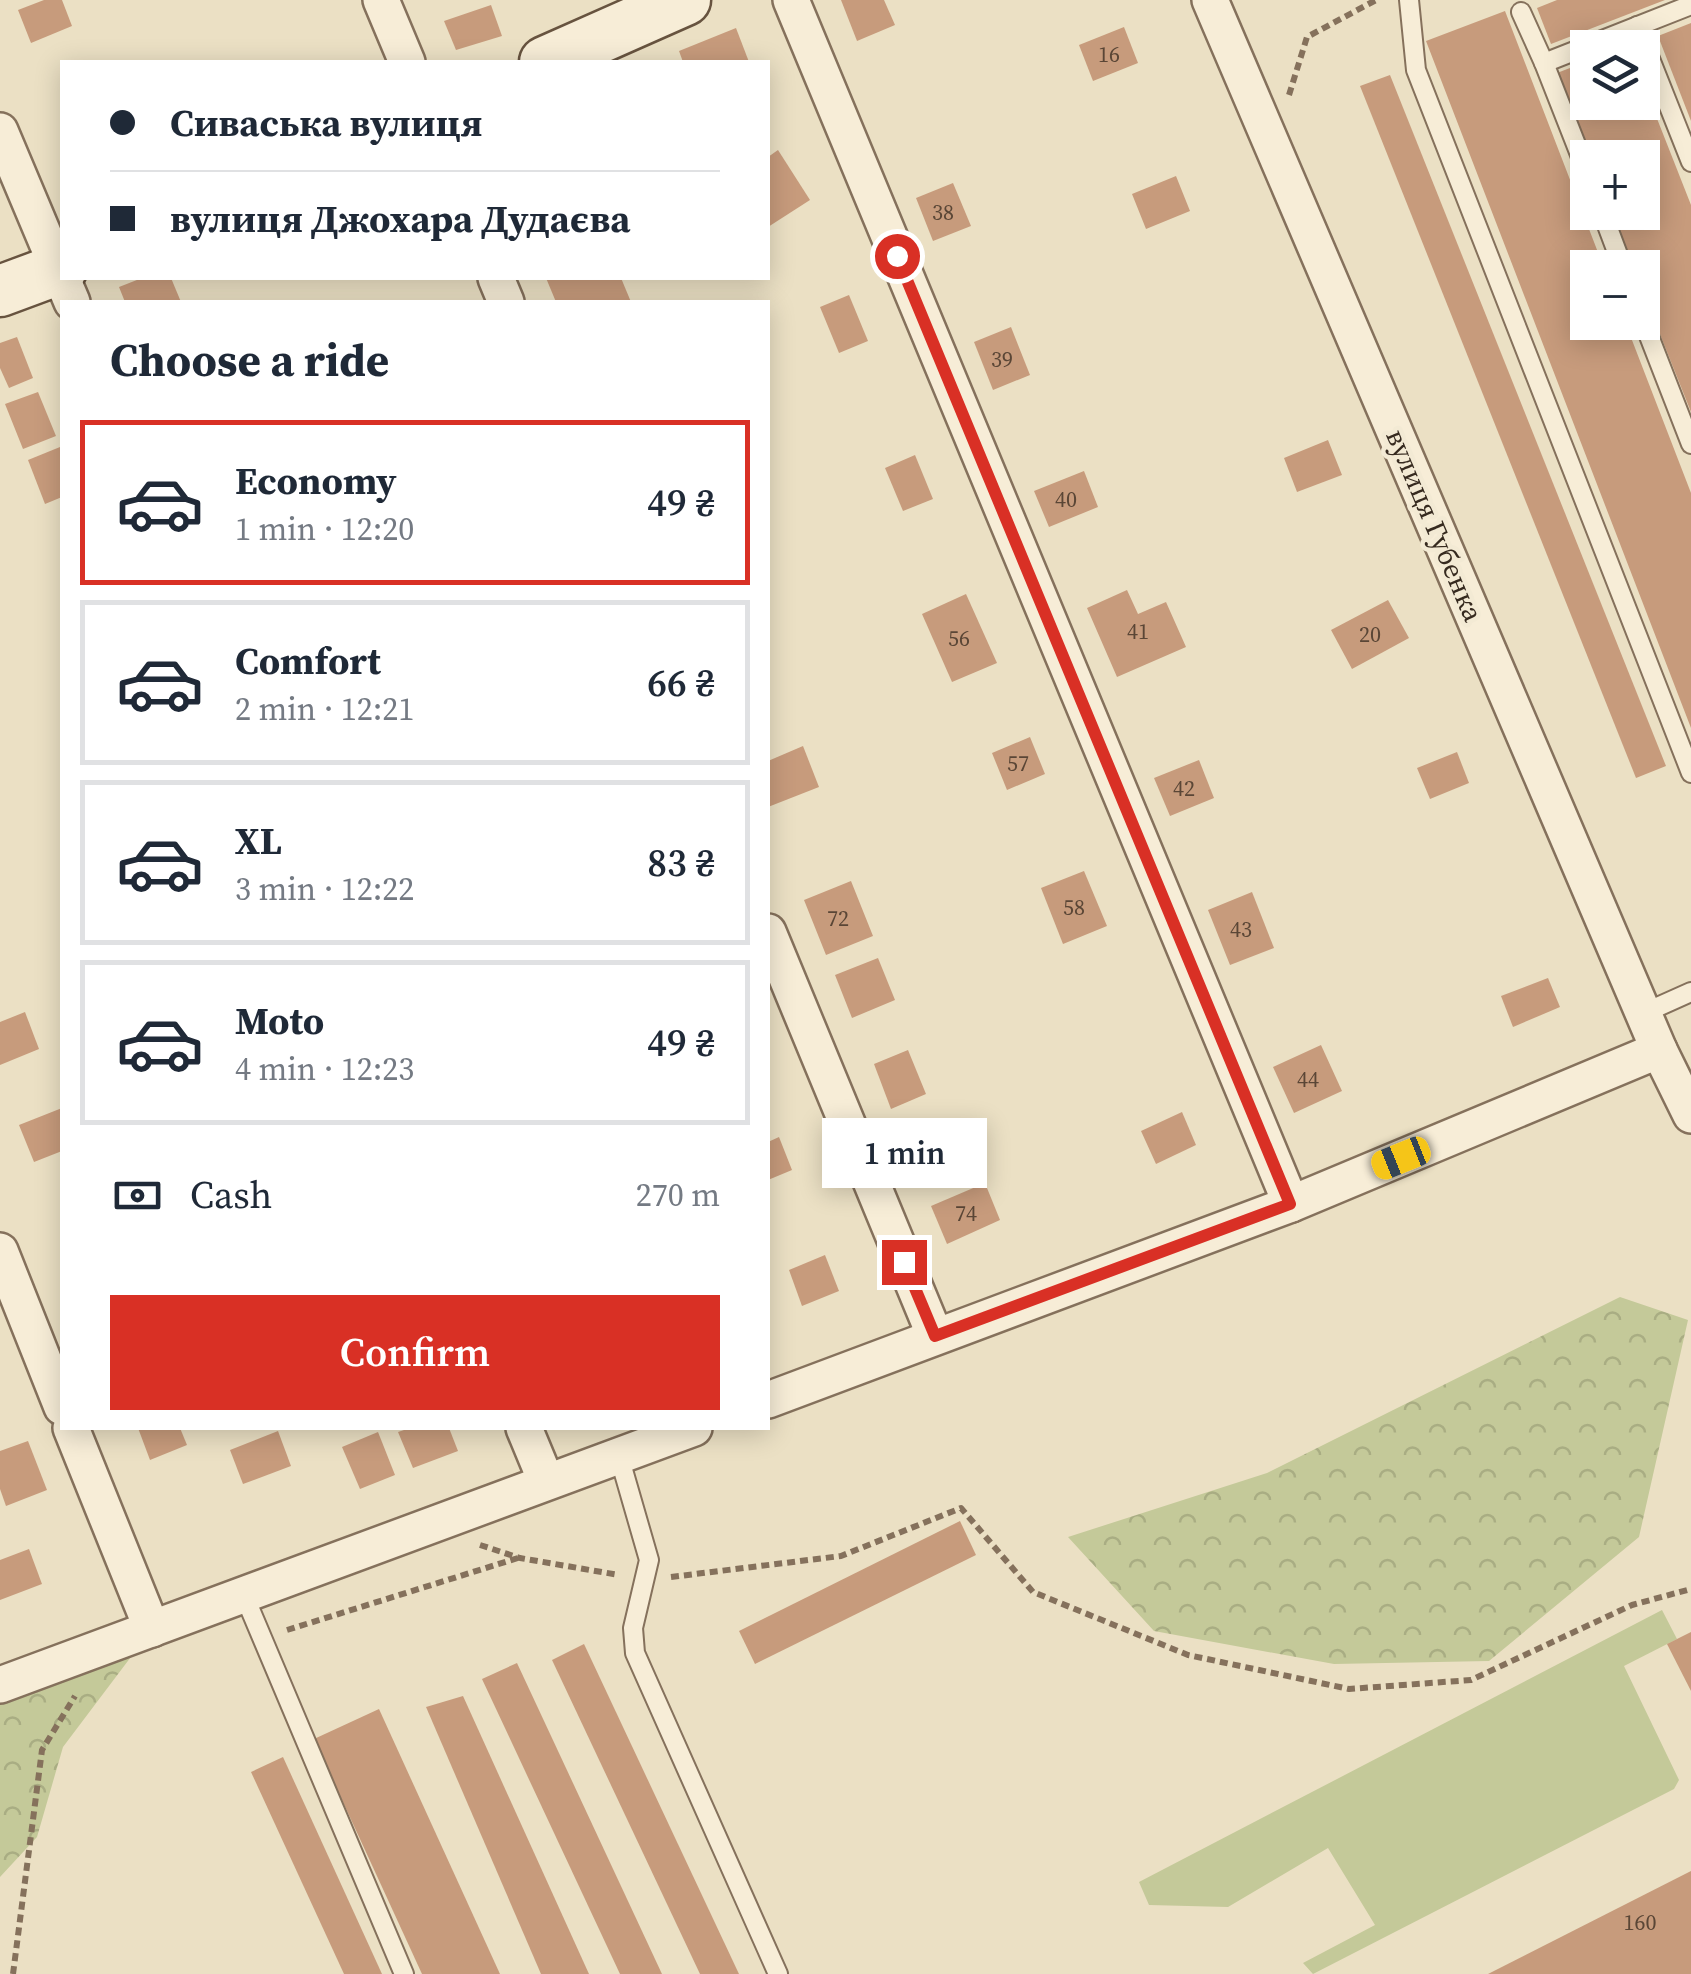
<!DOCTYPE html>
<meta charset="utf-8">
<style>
:root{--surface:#fff;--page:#f2f2f3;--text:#1f2937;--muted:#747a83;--line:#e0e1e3;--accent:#d93025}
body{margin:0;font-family:"Source Serif 4",serif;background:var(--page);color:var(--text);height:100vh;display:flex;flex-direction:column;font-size:38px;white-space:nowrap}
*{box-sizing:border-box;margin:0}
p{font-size:32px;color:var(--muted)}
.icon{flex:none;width:55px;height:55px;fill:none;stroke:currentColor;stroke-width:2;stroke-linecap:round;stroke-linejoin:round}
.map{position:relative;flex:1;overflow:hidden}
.drawer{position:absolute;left:60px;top:300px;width:710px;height:1130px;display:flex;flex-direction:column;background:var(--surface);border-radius:0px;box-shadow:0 5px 25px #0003}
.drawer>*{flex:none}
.top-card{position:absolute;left:60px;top:60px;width:710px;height:220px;border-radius:0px;box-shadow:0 5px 25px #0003;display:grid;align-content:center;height:220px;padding:0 50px;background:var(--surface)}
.tools{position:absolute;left:1570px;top:30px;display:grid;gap:20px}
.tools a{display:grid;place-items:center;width:90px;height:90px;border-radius:0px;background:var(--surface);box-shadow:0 5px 25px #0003;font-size:50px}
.end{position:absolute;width:45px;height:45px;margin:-22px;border:12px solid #d93025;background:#fff;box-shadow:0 0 0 5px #fff}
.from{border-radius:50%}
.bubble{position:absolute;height:70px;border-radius:0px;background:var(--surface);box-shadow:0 5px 25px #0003;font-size:32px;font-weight:600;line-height:70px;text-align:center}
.car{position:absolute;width:30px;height:60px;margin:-30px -15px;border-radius:12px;box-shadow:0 0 8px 2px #0007;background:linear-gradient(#f5c518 24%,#345 0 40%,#f5c518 0 76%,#345 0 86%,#f5c518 0)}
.top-card b{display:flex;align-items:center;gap:35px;height:95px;font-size:38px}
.top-card b+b{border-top:2px solid var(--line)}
.top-card i{width:25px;height:25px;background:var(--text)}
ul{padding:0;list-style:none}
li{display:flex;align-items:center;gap:30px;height:165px;margin:0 20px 15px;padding:0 30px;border:5px solid var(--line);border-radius:0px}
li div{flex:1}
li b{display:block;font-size:38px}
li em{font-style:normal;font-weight:600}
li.current{border-color:var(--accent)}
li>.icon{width:90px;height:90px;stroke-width:1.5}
h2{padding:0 50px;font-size:45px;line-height:120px}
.pay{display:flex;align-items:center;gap:25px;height:110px;padding:0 50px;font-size:38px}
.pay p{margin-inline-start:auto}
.cta{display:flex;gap:20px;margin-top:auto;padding:20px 50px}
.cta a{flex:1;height:115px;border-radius:0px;background:var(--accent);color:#fff;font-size:40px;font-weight:600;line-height:115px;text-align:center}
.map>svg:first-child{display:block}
.green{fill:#c4c999}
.forest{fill:url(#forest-crowns)}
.building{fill:#c79b7c}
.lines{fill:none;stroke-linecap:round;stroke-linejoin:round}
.lane-casing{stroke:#85715c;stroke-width:22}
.street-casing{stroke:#85715c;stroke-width:40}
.secondary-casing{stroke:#67533f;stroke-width:55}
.path{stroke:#85715c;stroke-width:6;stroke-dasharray:8 5;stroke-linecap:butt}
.lane{stroke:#f7edd7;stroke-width:18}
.street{stroke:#f7edd7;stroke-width:35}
.secondary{stroke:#f7edd7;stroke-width:50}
.route{stroke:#d93025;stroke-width:12}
.labels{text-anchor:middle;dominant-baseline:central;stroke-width:9;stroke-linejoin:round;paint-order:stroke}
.number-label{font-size:22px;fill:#5a4636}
.street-label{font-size:28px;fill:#362a1f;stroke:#f3ead4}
</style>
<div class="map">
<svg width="1691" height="1974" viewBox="0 0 1691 1974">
<defs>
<pattern id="forest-crowns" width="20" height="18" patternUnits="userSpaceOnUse" patternTransform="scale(2.5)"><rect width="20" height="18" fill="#c4c999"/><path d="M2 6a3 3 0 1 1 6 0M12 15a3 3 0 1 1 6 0" fill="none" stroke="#a9ad83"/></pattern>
</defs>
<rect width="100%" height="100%" fill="#ebe0c4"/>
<path class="green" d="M1662 1610 1677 1639 1624 1666 1679 1780 1674 1789 1313 1974 1303 1963 1375 1925 1328 1848 1228 1907 1149 1905 1139 1882Z"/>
<g class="forest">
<path d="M1620 1297 1688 1320 1639 1537 1489 1661 1334 1664 1154 1631 1068 1537 1267 1473Z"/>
<path d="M152 1629 63 1747 37 1837 0 1877V1685Z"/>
</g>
<g class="building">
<path d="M44 0H62L72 26 31 43 18 10Z"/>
<path d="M841 0H884L895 25 857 41Z"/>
<path d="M1557 0H1665L1551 44 1537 8Z"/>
<path d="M491 5 502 36 456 50 444 21Z"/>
<path d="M1505 11 1604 268H1588V322H1625L1691 493V728L1426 41Z"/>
<path d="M1691 23V121L1658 36Z"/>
<path d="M1124 27 1138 63 1093 81 1079 45Z"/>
<path d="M736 28 749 62H683L679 51Z"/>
<path d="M1588 61V102H1642L1643 83 1691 205V412L1642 289V268H1634L1612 212H1642V158H1591L1557 73Z"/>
<path d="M1390 75 1666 766 1636 778 1360 86Z"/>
<path d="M778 150 810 200 768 227V157Z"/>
<path d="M1176 176 1190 211 1146 229 1132 194Z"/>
<path d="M953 183 971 226 933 241 916 198Z"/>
<path d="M142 278H171L181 302H125L119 287Z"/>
<path d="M546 278H621L631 302H556Z"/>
<path d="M849 295 868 341 839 353 820 307Z"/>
<path d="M1011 327 1030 375 993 390 974 342Z"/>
<path d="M17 337 33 378 9 388 0 368V343Z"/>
<path d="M38 392 56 436 23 449 5 404Z"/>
<path d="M1328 440 1342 475 1297 492 1284 458Z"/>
<path d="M60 447 62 497 45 504 28 460Z"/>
<path d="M915 455 933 499 903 511 885 468Z"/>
<path d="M1084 471 1098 507 1049 527 1034 491Z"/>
<path d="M1127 590 1138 614 1166 602 1186 647 1117 677 1087 608Z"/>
<path d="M966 594 997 663 952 682 922 614Z"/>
<path d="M1388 600 1409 638 1352 669 1331 630Z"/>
<path d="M1030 737 1045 774 1007 790 992 753Z"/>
<path d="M803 746 819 787 768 807V761Z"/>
<path d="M1457 752 1469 783 1430 799 1417 768Z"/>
<path d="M1199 760 1214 798 1170 816 1154 778Z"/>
<path d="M1084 871 1107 926 1063 944 1041 888Z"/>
<path d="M851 881 873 936 826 955 804 900Z"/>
<path d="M1252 892 1274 948 1230 965 1208 910Z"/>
<path d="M878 958 895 1000 852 1018 835 975Z"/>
<path d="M1548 978 1560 1007 1513 1027 1501 996Z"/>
<path d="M25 1012 39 1049 0 1065V1022Z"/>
<path d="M1321 1045 1342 1091 1294 1113 1273 1067Z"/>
<path d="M908 1050 926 1094 891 1109 874 1064Z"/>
<path d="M62 1108V1151L34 1162 19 1125Z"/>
<path d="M1182 1112 1196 1145 1156 1164 1141 1131Z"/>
<path d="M779 1137 792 1170 768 1180V1142Z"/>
<path d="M985 1183 1000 1220 947 1244 931 1206Z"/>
<path d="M825 1255 839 1291 802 1306 789 1270Z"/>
<path d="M138 1428H180L187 1445 150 1460Z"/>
<path d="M410 1428H449L458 1451 413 1468 398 1432Z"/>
<path d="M278 1431 291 1466 243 1484 230 1450Z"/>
<path d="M378 1432 395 1475 360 1489 342 1447Z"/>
<path d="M28 1441 47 1490 6 1506 0 1489V1451Z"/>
<path d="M960 1521 976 1555 755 1664 739 1631Z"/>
<path d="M29 1549 42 1584 0 1600V1560Z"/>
<path d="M1691 1632V1691L1667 1644Z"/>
<path d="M584 1644 739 1974H700L552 1660Z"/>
<path d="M517 1663 662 1974H620L482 1679Z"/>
<path d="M463 1696 589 1974H541L426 1707Z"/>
<path d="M379 1709 500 1974H422L314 1739Z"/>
<path d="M283 1757 382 1974H344L251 1772Z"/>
<path d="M1691 1871V1974H1488Z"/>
</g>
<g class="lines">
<g class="lane-casing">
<g id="lane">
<path d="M1409 0 1416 70 1691 773"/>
<path d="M1521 12 1544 63"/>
<path d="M1637 26 1691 162"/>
<path d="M1588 175 1544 63 1691 5"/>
<path d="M1602 212 1623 268"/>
<path d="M1642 318 1691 444"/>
<path d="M1644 1013 1691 992"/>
<path d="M619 1456 649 1560 633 1628 635 1653 778 1974"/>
<path d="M244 1595 404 1974"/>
</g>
</g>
<g class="street-casing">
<g id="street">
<path d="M381 0 407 62"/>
<path d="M791 0 1291 1204"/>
<path d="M1210 0 1659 1050"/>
<path d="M0 131 72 302"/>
<path d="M496 278 506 302"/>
<path d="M768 932 935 1336"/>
<path d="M0 1251 62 1407"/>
<path d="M768 1400 1291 1204 1659 1050 1691 1115"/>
<path d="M71 1428 152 1629"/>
<path d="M524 1428 546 1481"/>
<path d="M0 1685 694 1428"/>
</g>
</g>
<g class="secondary-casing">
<g id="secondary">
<path d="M545 62 685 0"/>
<path d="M0 291 62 268"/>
</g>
</g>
<g class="path">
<path d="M1289 95 1307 37 1376 0"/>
<path d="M480 1545 520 1558 619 1575"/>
<path d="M671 1577 841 1556 961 1508 1033 1592 1188 1655 1349 1689 1471 1680 1632 1605 1691 1589"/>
<path d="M287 1630 518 1558"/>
<path d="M13 1974 42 1750 75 1696"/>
</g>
<use href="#lane" class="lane"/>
<use href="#street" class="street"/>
<use href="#secondary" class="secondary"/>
</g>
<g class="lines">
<path class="route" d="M897 256 1290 1204 935 1336 904 1262"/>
</g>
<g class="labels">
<g class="number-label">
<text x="1109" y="54">16</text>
<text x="943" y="212">38</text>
<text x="1002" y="359">39</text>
<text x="1066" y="499">40</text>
<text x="1138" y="631">41</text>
<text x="1370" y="634">20</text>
<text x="959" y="638">56</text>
<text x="1018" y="763">57</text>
<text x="1184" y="788">42</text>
<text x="1074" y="907">58</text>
<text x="838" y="918">72</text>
<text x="1241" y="929">43</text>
<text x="1308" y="1079">44</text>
<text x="966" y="1213">74</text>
<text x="1640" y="1922">160</text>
</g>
<g class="street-label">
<text transform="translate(1435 525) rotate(67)">вулиця Губенка</text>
</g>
</g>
</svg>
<div class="tools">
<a><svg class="icon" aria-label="layers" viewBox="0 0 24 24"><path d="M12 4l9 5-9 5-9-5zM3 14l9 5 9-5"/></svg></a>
<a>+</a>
<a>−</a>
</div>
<i class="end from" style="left:897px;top:256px"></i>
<i class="end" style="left:904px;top:1262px"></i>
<div class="bubble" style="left:822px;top:1118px;width:165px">1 min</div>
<i class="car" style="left:1401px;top:1158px;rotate:248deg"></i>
<div class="top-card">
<b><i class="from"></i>Сиваська вулиця</b>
<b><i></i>вулиця Джохара Дудаєва</b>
</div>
<section class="drawer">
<h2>Choose a ride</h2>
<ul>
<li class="current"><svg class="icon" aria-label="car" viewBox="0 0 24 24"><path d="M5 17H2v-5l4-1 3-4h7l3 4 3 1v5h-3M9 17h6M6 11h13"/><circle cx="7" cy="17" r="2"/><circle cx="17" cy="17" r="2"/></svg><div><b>Economy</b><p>1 min · 12:20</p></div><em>49 ₴</em></li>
<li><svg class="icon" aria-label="car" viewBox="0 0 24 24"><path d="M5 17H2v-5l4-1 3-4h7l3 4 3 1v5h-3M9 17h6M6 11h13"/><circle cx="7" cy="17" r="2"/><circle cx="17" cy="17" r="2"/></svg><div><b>Comfort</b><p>2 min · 12:21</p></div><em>66 ₴</em></li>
<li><svg class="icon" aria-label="car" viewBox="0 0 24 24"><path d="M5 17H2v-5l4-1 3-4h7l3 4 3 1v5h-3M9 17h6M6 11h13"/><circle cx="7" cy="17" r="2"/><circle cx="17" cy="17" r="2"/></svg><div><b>XL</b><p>3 min · 12:22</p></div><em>83 ₴</em></li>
<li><svg class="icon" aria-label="car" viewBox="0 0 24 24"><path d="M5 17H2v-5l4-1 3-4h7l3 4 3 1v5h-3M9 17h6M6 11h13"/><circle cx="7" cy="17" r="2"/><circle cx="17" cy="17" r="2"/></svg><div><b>Moto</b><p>4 min · 12:23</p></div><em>49 ₴</em></li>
</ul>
<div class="pay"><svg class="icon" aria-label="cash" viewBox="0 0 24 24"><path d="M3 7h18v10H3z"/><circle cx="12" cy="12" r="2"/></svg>Cash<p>270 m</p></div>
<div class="cta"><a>Confirm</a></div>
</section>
</div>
